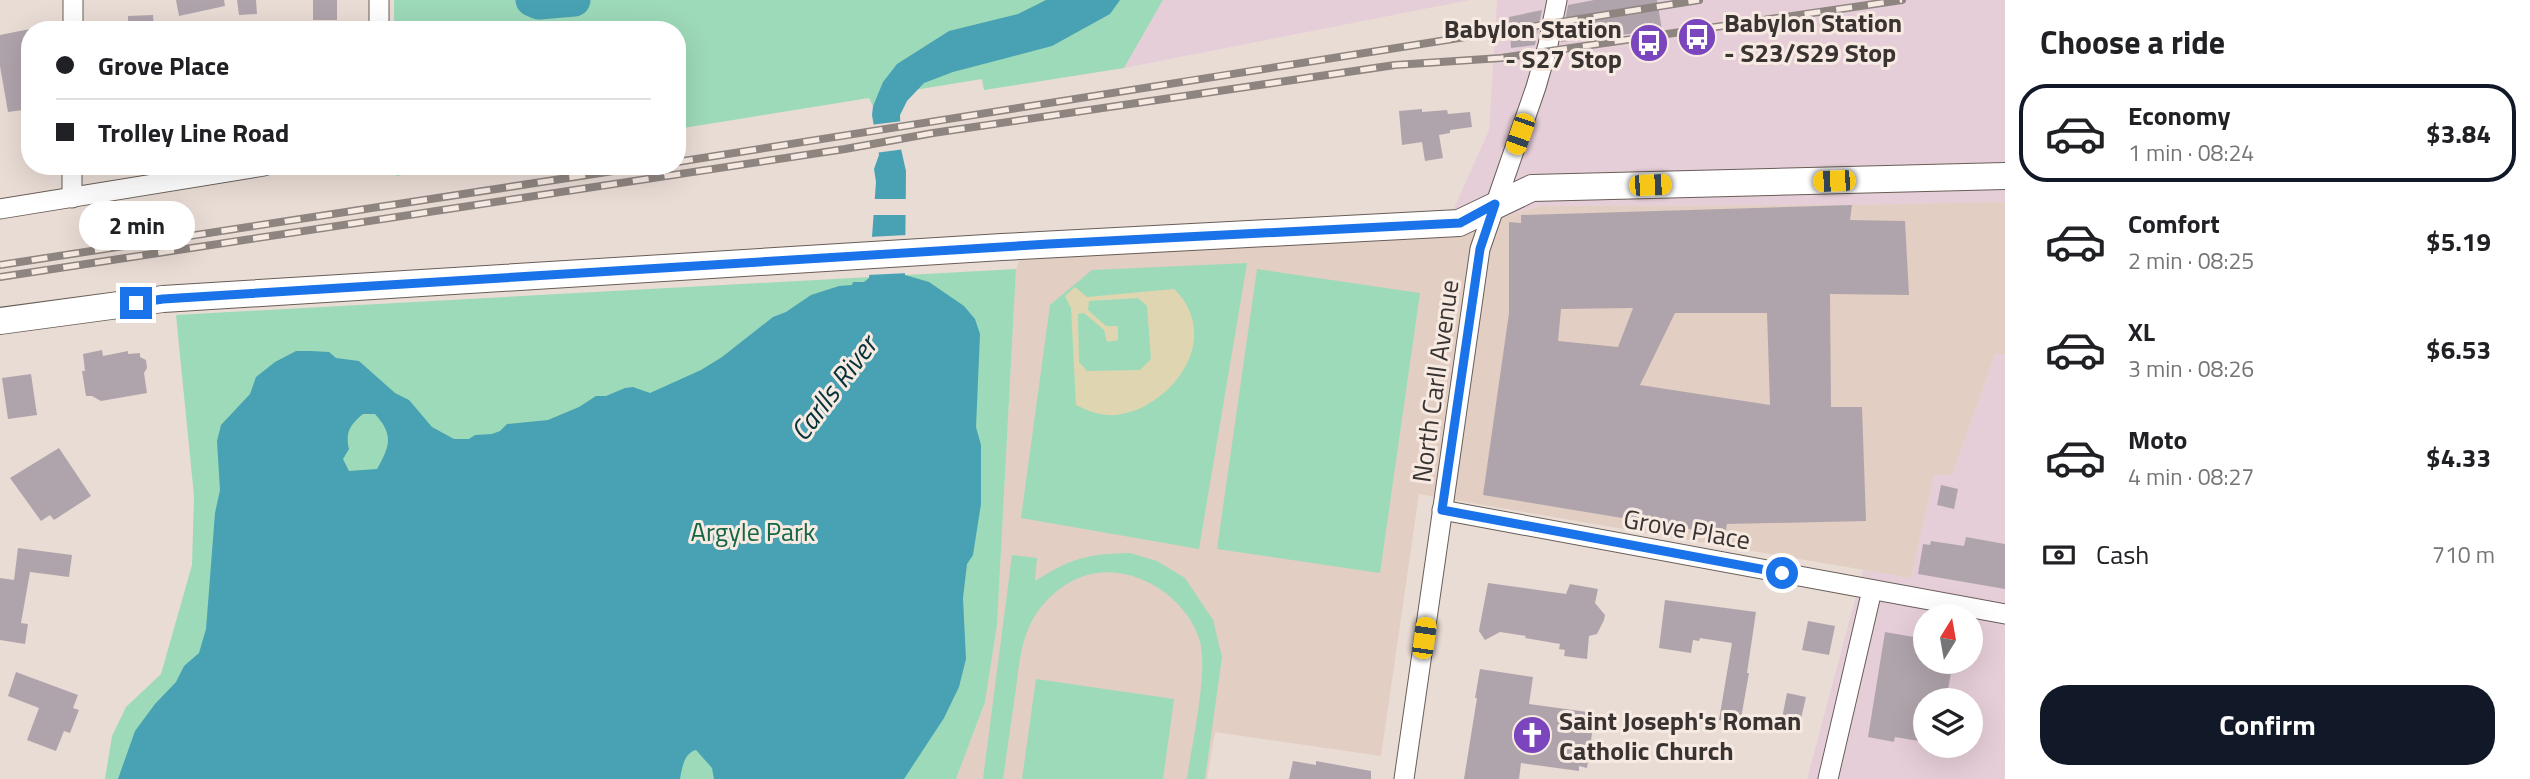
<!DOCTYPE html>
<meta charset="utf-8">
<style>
:root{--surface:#fff;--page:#f6f6f6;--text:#202124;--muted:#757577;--line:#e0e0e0;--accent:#111827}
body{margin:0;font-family:"Titillium Web",sans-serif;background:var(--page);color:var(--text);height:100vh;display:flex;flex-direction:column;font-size:26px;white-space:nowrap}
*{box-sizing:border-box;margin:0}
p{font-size:23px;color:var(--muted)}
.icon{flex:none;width:38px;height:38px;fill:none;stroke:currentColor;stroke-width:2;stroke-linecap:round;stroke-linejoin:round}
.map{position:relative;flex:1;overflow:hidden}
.drawer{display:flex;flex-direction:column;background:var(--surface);width:525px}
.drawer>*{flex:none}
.guide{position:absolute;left:21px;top:21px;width:665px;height:154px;border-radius:28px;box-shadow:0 7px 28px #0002;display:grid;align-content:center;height:154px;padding:0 35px;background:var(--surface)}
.needle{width:46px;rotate:11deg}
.tools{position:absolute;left:1913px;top:604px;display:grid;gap:14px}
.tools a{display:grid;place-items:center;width:70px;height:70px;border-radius:50%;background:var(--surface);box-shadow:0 7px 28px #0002;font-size:35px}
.end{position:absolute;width:32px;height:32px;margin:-16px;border:9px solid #1a73e8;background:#fff;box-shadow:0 0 0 4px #fff}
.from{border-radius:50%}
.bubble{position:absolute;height:49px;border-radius:24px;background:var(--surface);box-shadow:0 7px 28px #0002;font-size:23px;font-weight:700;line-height:49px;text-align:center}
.car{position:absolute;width:21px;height:42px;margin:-21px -10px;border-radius:9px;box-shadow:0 0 5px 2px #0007;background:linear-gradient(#f5c518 24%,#345 0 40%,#f5c518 0 76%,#345 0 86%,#f5c518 0)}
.guide b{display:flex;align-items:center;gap:24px;height:66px;font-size:26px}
.guide b+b{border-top:2px solid var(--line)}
.guide i{width:18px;height:18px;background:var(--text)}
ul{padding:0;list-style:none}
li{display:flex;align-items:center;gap:21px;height:98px;margin:0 14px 10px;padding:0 21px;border:4px solid transparent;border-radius:28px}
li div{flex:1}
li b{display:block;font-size:26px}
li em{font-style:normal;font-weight:700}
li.selected{border-color:var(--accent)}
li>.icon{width:63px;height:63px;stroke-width:1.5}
h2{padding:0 35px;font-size:32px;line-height:84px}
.pay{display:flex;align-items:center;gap:18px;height:77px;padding:0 35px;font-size:26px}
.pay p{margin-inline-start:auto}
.action{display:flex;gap:14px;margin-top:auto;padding:14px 35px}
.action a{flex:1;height:80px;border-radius:28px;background:var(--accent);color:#fff;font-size:28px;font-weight:700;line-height:80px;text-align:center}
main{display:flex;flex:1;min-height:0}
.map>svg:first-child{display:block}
.commercial{fill:#e6ced8;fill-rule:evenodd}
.built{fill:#e2cec3}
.green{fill:#9ddab9}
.sand{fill:#dfd6b1;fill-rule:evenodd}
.water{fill:#48a2b3;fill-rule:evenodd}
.pier{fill:#e9dcd5}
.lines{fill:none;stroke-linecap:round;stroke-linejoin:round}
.river{stroke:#48a2b3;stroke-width:33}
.building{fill:#b0a4ac;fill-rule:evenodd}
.street-casing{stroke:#685d57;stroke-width:21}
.secondary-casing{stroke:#685d57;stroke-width:28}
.street{stroke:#fff;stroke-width:19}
.secondary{stroke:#fff;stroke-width:26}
.rail-casing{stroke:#8e8580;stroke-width:8}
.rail{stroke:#f7eae2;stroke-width:5;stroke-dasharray:16;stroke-linecap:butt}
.route{stroke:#1a73e8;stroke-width:9}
.labels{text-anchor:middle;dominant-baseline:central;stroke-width:6;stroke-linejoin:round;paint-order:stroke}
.poi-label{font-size:26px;font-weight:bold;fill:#393431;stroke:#f7eae2;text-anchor:start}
.street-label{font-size:26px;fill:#393431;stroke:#f7eae2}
.park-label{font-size:26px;fill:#146644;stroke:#f7eae2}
.water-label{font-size:28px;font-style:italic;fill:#053239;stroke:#f7eae2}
</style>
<main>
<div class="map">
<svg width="2005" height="779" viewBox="0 0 2005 779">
<rect width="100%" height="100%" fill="#e9dcd5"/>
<g class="commercial">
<path d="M1163 0H1470L1124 68Z"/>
<path d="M1497 0H2005V202L1852 205 1541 206 1442 235 1489 130Z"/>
<path d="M1995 354H2005V779H1807L1863 570 1911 578 1934 474 1952 475ZM1925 616H1970V662H1925ZM1925 700H1970V746H1925Z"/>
</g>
<path class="built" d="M2005 202V354H1995L1952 475H1934L1911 578 1419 494 1381 756 1215 732 1207 779H956L985 702 997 625 1016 269 1020 259 1442 235 1541 206 1852 205Z"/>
<g class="green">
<path d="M394 0H1163L1124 68 984 90 982 79 877 96 873 106 869 98 677 129V30H394Z"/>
<path d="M396 166H456L396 176Z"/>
<path d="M1247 263 1199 549 1021 518 1050 305 1092 270Z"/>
<path d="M1016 269 997 625 985 702 956 779H105L112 736 126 707 161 674 192 565 194 496 176 315Z"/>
<path d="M1257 269 1420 293 1380 573 1217 549Z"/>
<path d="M1130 553 1157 561 1185 578 1213 620 1222 657 1205 779H1187C1192 744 1208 673 1200 642 1189 600 1140 567 1097 573 1071 576 1047 596 1034 617 1020 641 1019 668 1015 695 1011 723 1007 751 1003 779H983L1012 555 1037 558 1035 581C1072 558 1086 554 1130 553Z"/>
<path d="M1036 679 1174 699 1163 779H1022Z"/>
</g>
<path class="sand" d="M1075 287 1087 297 1174 289C1215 329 1188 384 1143 407 1133 412 1118 416 1107 415 1096 414 1086 410 1076 405L1071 308 1065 296ZM1138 298 1147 306 1151 359 1140 370 1087 371 1079 362 1078 314 1084 313 1104 330 1107 342 1118 340V326H1106L1088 310 1089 301Z"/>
<path class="water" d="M1046 0H1120L1110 14 1052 46 953 72 924 83 907 101 900 115 901 149 906 171 905 275 929 282 964 306 975 319 980 334 976 427 981 445V504L973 555 967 564 963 598 966 659 959 687 944 718 904 779H714L712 768 696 750C684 753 682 768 680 779H118L135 731 155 704 176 682 184 666 199 653 206 629 215 513 220 490 217 441 221 425 250 394 256 377 275 362 296 351H311L329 352 336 358 359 361 395 393 409 400 432 427 454 439H469L475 435 492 434 500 431 507 424 548 420 579 407 596 396H606L625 388 633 387 650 393 701 370 722 357 773 317 786 312 811 295 839 286 852 285 853 282H864L869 278 876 182 874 169 879 155 872 115 873 106 883 82 897 64 949 31 1018 14ZM363 414H375C394 435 390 446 377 469L349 471 343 459 349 449C345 432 350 425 363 414Z"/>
<g class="pier">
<path d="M903 121 905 149 875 153 870 125Z"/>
<path d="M872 199H909V215H873Z"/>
<path d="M906 235 909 273 867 275 869 237Z"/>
</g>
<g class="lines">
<path class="river" d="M532 0 539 3 574 0"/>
</g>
<g class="building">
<path d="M176 0H224L225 6 179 16Z"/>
<path d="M237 0H256L257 14 239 15Z"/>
<rect x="313" y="0" width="24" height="20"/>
<path d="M1594 0H1657L1662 30 1561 42 1568 5Z"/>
<path d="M1542 10 1535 45 1511 48 1509 17Z"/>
<path d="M153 15 154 30H128V16Z"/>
<path d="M30 29V109L8 112 0 66V35Z"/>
<path d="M1422 109V112L1447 110 1448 114 1470 112 1472 127 1450 130V133L1439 135 1443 158 1425 161 1422 142 1402 145 1399 111Z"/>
<path d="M1852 205 1850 220 1905 221 1909 295 1830 294 1831 407H1862L1866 521 1727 524 1725 535 1483 495 1509 313V222L1521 223V215ZM1633 308 1618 347 1558 341 1561 309ZM1675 313H1767L1770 405 1640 385Z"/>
<path d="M102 350 103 356 128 351V354L140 353V357L146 360 147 368 144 373 147 393 101 401 92 396H86L82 371H85L83 354Z"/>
<path d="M31 374 37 415 8 419 2 378Z"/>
<path d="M59 448 91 496 54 520 50 515 41 521 10 478Z"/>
<path d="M1941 485 1958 489 1954 509 1937 505Z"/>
<path d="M1966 537 2005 544V589L1918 574 1923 544 1930 545 1931 541 1964 546Z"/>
<path d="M18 548 72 555 69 577 30 572 21 623 28 624 25 644 0 640V578L14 580Z"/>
<path d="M1488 583 1566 594 1570 584 1598 589 1595 603 1605 615 1604 620 1597 634 1589 636 1587 659 1564 656 1565 650 1559 649 1560 644 1525 638 1526 636 1500 632 1485 640 1479 631 1480 625Z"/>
<path d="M1665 600 1756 612 1747 673H1749L1740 724 1719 720 1732 643 1700 638 1699 641 1693 640 1691 653 1659 648Z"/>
<path d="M1808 621 1835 626 1829 655 1802 650Z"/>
<path d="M1885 632 1914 637V639L1925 641V662H1953L1946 700H1925V742L1895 737 1894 742 1868 737Z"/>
<path d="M1480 669 1533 677 1529 704 1595 713 1587 768 1579 766V771L1521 763 1519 779H1464L1477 698H1475Z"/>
<path d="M16 672 78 695 73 708 79 710 70 733 64 731 56 751 27 740 39 708 8 696Z"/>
<path d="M1787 693 1806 697 1798 732 1780 728Z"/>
<path d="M1293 761 1316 765V761L1371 771V779H1289Z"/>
</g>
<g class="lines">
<g class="street-casing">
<g id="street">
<path d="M73 30V0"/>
<path d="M379 30V0"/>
<path d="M72 198V166"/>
<path d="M0 209 264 166"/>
<path d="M1442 510 2005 614"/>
<path d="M1404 779 1480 249 1536 87 1548 45 1557 0"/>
<path d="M1828 779 1872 590"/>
</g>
</g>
<g class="secondary-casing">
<path id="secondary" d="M0 321 163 299 1002 247 1459 223 1532 188 2005 176"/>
</g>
<use href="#street" class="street"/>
<use href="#secondary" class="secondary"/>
<g class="rail-casing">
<g id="rail">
<path d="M677 162 1699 0"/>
<path d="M0 265 646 166"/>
<path d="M0 277 845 149 933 133 1395 65 1501 58 1902 0"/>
</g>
</g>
<use href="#rail" class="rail"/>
</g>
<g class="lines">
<path class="route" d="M136 303 163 299 1049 244 1460 223 1495 204 1480 249 1442 510 1782 573"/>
</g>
<defs>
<g id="bus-disc" transform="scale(2.0125)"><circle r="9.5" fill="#7b46bd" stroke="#f7eae2"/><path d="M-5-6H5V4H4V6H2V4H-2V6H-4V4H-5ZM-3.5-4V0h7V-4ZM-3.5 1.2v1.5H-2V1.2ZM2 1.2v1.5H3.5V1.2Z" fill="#fff"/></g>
<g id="church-disc" transform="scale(2.0125)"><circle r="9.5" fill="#7b46bd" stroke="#f7eae2"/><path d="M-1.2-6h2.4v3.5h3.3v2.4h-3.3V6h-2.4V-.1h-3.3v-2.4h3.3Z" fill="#fff"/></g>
</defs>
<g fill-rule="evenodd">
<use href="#bus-disc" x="1697" y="37"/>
<use href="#bus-disc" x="1649" y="43"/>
<use href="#church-disc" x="1532" y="735"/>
</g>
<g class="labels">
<g class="poi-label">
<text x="1724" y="22">Babylon Station<tspan x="1724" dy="30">- S23/S29 Stop</tspan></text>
<text x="1622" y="28" text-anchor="end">Babylon Station<tspan x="1622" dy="30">- S27 Stop</tspan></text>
<text x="1559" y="720">Saint Joseph's Roman<tspan x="1559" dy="30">Catholic Church</tspan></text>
</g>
<g class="street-label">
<text transform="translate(1435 381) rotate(-82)">North Carll Avenue</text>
<text transform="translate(1687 529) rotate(10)">Grove Place</text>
</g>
<g class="park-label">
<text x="753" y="531">Argyle Park</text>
</g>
<g class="water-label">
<text transform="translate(833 388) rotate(-53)">Carlls River</text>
</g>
</g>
</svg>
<div class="tools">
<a><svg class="needle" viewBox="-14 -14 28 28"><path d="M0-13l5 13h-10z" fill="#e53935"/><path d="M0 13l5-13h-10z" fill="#757577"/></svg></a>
<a><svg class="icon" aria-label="layers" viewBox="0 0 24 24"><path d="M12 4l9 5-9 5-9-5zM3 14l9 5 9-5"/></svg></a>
</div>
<i class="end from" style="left:1782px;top:573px"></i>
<i class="end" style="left:136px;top:303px"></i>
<div class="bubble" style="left:79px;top:201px;width:116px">2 min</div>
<i class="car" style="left:1520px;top:134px;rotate:199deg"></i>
<i class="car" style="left:1834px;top:181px;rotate:268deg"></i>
<i class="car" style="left:1650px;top:185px;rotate:88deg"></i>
<i class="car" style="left:1424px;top:638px;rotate:8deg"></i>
<div class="guide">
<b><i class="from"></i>Grove Place</b>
<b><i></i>Trolley Line Road</b>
</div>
</div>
<section class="drawer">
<h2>Choose a ride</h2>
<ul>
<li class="selected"><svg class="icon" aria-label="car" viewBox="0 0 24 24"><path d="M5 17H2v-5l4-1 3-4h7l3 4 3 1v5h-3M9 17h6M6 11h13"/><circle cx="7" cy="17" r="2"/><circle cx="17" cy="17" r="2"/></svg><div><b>Economy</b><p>1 min · 08:24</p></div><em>$3.84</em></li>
<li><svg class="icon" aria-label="car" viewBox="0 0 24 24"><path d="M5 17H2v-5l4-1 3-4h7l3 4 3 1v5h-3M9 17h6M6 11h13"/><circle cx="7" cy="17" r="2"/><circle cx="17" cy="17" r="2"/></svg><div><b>Comfort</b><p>2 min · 08:25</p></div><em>$5.19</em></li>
<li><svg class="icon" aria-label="car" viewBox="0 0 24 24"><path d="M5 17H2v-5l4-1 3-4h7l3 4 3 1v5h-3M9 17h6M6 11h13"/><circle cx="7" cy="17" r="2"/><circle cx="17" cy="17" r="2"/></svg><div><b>XL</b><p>3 min · 08:26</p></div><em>$6.53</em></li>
<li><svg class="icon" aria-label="car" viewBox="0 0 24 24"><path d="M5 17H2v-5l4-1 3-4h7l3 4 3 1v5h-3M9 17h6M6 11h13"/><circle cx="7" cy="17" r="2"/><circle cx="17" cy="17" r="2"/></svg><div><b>Moto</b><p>4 min · 08:27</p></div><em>$4.33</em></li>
</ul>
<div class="pay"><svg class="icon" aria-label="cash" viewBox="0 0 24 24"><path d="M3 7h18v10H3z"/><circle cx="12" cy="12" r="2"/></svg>Cash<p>710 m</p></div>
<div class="action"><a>Confirm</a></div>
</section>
</main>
